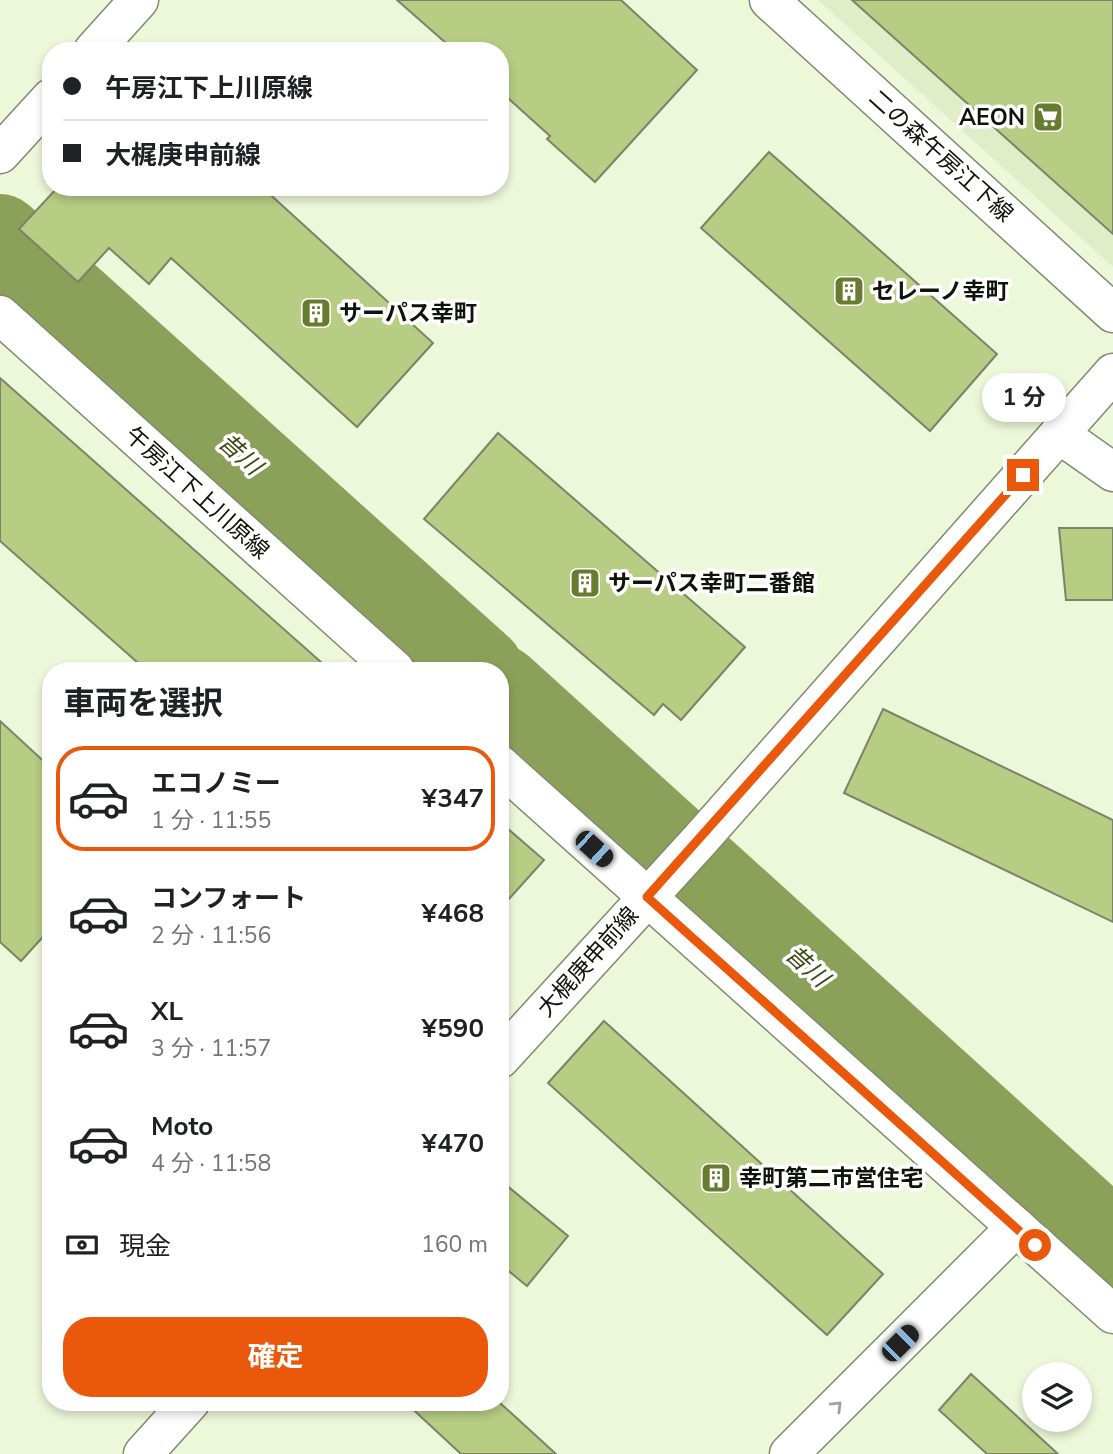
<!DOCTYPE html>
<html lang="ja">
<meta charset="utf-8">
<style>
:root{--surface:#fff;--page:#f6f6f6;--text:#202124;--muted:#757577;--line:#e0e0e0;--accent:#ea580c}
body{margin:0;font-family:"Nunito Sans","Noto Sans JP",sans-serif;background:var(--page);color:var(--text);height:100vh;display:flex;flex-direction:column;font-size:26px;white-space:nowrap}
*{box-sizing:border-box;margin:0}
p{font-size:23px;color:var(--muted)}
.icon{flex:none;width:38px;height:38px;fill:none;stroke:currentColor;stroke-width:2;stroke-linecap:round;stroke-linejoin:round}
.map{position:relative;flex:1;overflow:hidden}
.details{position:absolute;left:42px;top:662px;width:467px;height:749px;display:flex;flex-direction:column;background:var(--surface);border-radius:28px;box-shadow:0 4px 10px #0003}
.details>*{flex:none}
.hud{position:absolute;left:42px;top:42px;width:467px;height:154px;border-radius:28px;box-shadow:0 4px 10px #0003;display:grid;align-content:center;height:154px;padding:0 21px;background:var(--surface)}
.tools{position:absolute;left:1022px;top:1362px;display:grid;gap:14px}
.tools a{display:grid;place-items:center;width:70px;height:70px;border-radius:50%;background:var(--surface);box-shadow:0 4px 10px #0003;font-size:35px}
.end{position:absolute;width:32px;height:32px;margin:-16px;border:9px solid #ea580c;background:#fff;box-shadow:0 0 0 4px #fff}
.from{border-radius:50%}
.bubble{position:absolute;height:49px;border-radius:24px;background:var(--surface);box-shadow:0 4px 10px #0003;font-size:23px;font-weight:700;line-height:49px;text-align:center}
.car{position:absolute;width:21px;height:42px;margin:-21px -10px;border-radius:9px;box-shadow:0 0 5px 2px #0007;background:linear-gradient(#222 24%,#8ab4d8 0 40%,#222 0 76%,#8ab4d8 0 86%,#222 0)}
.hud b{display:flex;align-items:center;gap:24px;height:66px;font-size:26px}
.hud b+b{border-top:2px solid var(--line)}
.hud i{width:18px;height:18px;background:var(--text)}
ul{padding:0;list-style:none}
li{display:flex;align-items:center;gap:21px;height:105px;margin:0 14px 10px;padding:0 7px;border:4px solid transparent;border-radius:28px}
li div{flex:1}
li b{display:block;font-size:26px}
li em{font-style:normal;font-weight:700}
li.current{border-color:var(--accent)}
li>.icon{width:63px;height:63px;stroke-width:1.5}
h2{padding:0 21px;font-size:32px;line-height:84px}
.pay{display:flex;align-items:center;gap:18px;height:77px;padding:0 21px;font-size:26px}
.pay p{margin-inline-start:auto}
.action{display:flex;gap:14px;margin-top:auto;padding:14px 21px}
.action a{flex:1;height:80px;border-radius:28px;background:var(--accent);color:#fff;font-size:28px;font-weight:700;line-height:80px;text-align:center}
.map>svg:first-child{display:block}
.built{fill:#e0edc8}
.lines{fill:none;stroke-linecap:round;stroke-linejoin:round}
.river{stroke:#8ba059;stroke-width:86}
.building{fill:#b6cd83;stroke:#7b8469;stroke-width:2}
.minor-casing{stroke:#818a6f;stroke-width:41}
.minor{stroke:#fff;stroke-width:38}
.oneway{stroke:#9fa19d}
.route{stroke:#ea580c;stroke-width:9}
.labels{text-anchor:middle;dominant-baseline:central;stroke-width:7;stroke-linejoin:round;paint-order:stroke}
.poi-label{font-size:23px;font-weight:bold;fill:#101309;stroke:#fff;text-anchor:start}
.street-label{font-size:23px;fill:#101309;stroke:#fff}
.water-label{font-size:24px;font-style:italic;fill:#3b4913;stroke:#fff}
</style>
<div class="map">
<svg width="1113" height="1454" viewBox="0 0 1113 1454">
<rect width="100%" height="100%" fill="#edf7d9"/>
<path class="built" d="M818 0H1113V267Z"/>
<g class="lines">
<g class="river">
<path d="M0 237 481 670"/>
<path d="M500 688 1113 1244"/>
</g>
</g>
<g class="building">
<path d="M397 0H621L697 70 595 182 547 139 550 136 500 91V51H455Z"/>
<path d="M852 0H1113V234Z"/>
<path d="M769 152 997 354 930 431 701 228Z"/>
<path d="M58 187H262L433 343 357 427 171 258 149 284 109 248 78 282 19 229Z"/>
<path d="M0 378 330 670H146L0 541Z"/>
<path d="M498 433 745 647 681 720 663 704 654 715 424 519Z"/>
<path d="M1059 528H1113V600H1066Z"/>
<path d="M883 709 1113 820V922L844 793Z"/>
<path d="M0 721 51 768V928L21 961 0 942Z"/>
<path d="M500 822 544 860 500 909Z"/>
<path d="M604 1021 883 1274 827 1335 548 1083Z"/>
<path d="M500 1180 568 1236 527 1286 500 1264Z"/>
<path d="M971 1374 1058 1454H987L939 1410Z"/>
<path d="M405 1402H499L556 1454H461Z"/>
</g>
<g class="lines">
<g class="minor-casing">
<g id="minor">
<path d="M769 0 1113 313"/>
<path d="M93 51 139 0"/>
<path d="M0 154 51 98"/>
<path d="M0 315 395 670"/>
<path d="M1059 434 1113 472"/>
<path d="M500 765 1113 1314"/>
<path d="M500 1059 700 840 1113 373"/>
<path d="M143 1454 190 1402"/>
<path d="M789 1454 1016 1227"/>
</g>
</g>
<use href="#minor" class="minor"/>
</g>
<defs><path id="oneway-chevron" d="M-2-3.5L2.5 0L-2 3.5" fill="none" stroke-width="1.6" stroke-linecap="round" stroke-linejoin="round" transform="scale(1.75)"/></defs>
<use class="oneway" href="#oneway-chevron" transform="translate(837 1406) rotate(-45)"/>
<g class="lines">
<path class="route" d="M1023 475 647 897 1035 1245"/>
</g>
<defs>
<g id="supermarket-square" transform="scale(1.575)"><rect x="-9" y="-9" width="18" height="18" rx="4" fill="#677c2e" stroke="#fff"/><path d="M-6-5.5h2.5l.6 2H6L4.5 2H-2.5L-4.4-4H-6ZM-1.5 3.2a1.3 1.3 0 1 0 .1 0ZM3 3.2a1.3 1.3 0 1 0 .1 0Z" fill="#fff"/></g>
<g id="building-square" transform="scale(1.575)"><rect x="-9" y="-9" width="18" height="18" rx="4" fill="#677c2e" stroke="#fff"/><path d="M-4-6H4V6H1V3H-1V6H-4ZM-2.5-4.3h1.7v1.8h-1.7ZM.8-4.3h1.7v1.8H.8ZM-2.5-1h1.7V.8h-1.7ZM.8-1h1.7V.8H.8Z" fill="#fff"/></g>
</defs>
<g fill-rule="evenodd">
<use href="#supermarket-square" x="1048" y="117"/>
<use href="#building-square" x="849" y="291"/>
<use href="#building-square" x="316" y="313"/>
<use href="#building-square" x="585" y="583"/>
<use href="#building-square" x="716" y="1178"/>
</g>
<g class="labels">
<g class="poi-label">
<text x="1025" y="117" text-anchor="end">AEON</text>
<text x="872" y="291">セレーノ幸町</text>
<text x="339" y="313">サーパス幸町</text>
<text x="608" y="583">サーパス幸町二番館</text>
<text x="739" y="1178">幸町第二市営住宅</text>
</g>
<g class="street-label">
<text transform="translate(941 156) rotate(42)">二の森午房江下線</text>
<text transform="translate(197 493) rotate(42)">午房江下上川原線</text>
<text transform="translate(588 962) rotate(-48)">大梶庚申前線</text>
</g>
<g class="water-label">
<text transform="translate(240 454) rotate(42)">昔川</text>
<text transform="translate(807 966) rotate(42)">昔川</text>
</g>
</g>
</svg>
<div class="tools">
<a><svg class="icon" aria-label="layers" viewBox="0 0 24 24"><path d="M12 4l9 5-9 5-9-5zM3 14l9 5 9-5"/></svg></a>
</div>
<i class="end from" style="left:1035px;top:1245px"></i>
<i class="end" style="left:1023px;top:475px"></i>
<div class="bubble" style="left:982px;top:373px;width:84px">1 分</div>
<i class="car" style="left:594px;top:849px;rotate:132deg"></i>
<i class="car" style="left:900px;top:1343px;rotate:45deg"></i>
<div class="hud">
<b><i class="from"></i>午房江下上川原線</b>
<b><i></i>大梶庚申前線</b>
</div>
<section class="details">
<h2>車両を選択</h2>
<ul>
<li class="current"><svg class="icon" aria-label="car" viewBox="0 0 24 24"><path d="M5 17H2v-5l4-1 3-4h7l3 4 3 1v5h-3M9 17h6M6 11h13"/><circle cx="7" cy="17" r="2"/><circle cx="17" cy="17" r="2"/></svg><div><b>エコノミー</b><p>1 分 · 11:55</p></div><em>¥347</em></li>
<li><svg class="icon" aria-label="car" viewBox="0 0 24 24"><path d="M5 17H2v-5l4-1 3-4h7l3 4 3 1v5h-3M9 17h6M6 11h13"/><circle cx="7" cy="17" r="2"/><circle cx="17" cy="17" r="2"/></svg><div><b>コンフォート</b><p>2 分 · 11:56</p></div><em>¥468</em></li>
<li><svg class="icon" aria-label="car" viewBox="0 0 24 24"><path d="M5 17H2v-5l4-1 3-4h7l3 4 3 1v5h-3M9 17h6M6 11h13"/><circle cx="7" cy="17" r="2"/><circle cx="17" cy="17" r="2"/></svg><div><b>XL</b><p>3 分 · 11:57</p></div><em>¥590</em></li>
<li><svg class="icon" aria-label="car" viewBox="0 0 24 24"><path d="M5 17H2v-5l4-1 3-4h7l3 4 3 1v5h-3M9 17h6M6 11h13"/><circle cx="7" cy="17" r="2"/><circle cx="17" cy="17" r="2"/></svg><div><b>Moto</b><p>4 分 · 11:58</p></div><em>¥470</em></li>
</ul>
<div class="pay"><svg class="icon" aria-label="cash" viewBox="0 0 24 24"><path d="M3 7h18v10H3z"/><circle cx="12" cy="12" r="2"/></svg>現金<p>160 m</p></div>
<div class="action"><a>確定</a></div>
</section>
</div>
